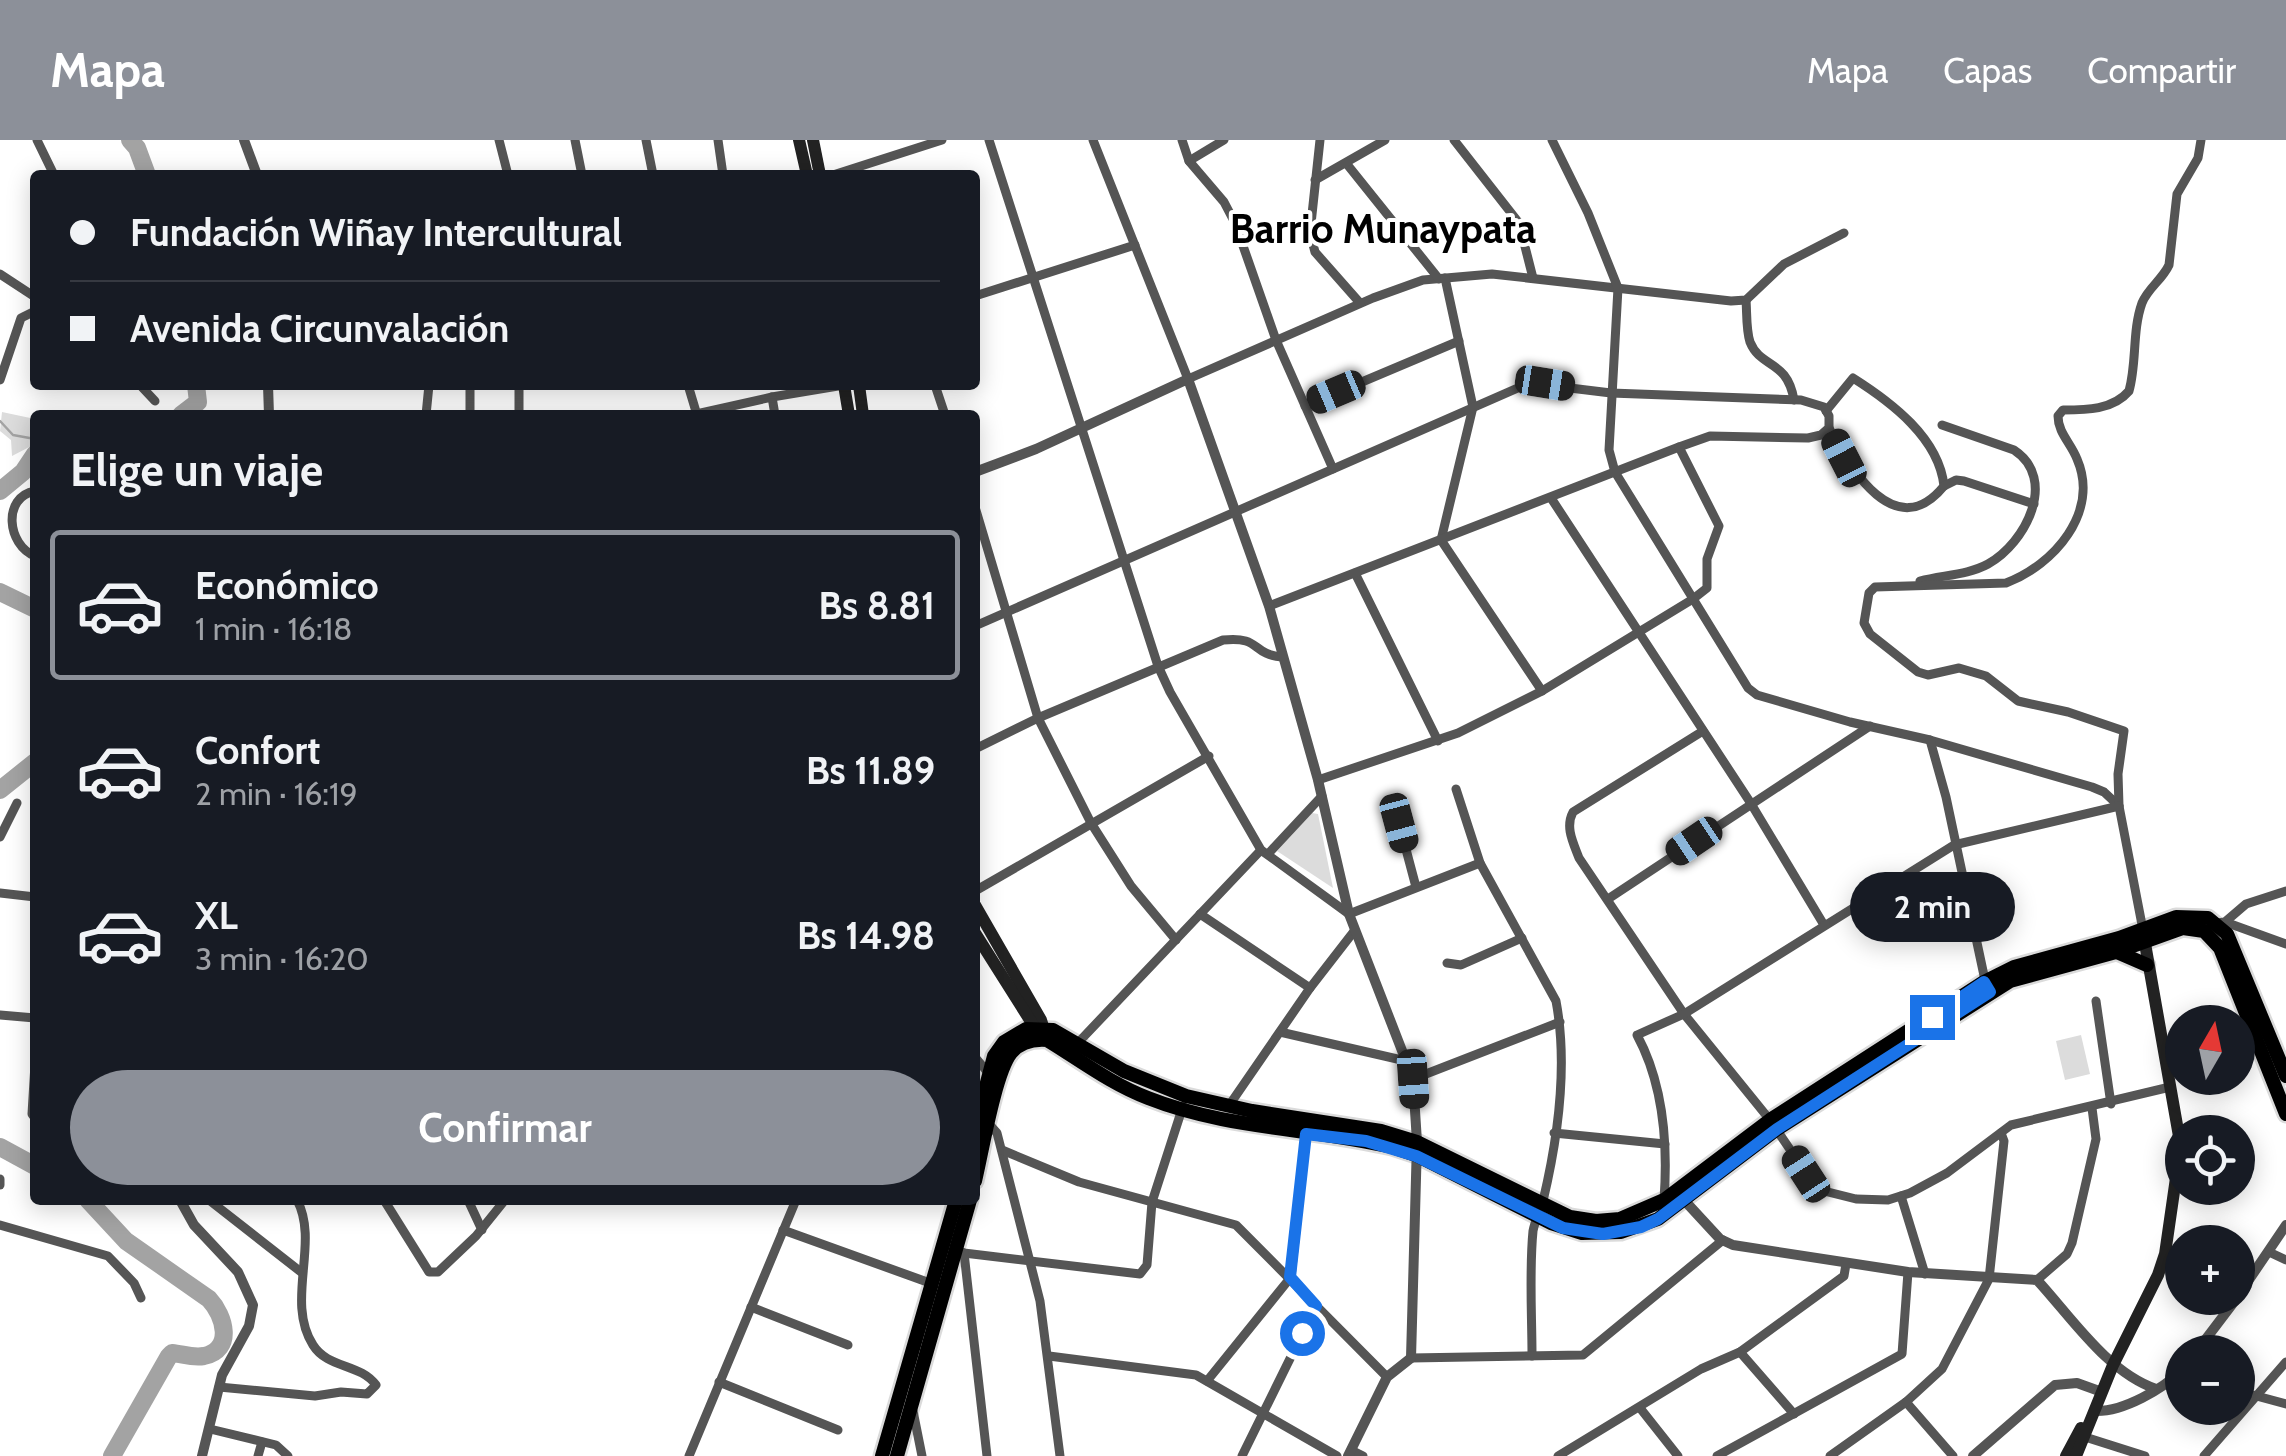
<!DOCTYPE html>
<html lang="es">
<meta charset="utf-8">
<style>
:root{--surface:#171b24;--page:#242831;--text:#f1f3f6;--muted:#9ea1a6;--line:#363941;--accent:#8c9099}
body{margin:0;font-family:Cabin,sans-serif;background:var(--page);color:var(--text);height:100vh;display:flex;flex-direction:column;font-size:38px;white-space:nowrap}
*{box-sizing:border-box;margin:0}
p{font-size:32px;color:var(--muted)}
.icon{flex:none;width:55px;height:55px;fill:none;stroke:currentColor;stroke-width:2;stroke-linecap:round;stroke-linejoin:round}
.map{position:relative;flex:1;overflow:hidden}
.details{position:absolute;left:30px;top:270px;width:950px;height:795px;display:flex;flex-direction:column;background:var(--surface);border-radius:10px;box-shadow:0 5px 25px #0003}
.details>*{flex:none}
.top-card{position:absolute;left:30px;top:30px;width:950px;height:220px;border-radius:10px;box-shadow:0 5px 25px #0003;display:grid;align-content:center;height:220px;padding:0 40px;background:var(--surface)}
.needle{width:65px;rotate:9deg}
.controls{position:absolute;left:2165px;top:865px;display:grid;gap:20px}
.controls a{display:grid;place-items:center;width:90px;height:90px;border-radius:50%;background:var(--surface);box-shadow:0 5px 25px #0003;font-size:50px}
.end{position:absolute;width:45px;height:45px;margin:-22px;border:12px solid #1a73e8;background:#fff;box-shadow:0 0 0 5px #fff}
.from{border-radius:50%}
.bubble{position:absolute;height:70px;border-radius:35px;background:var(--surface);box-shadow:0 5px 25px #0003;font-size:32px;font-weight:700;line-height:70px;text-align:center}
.car{position:absolute;width:30px;height:60px;margin:-30px -15px;border-radius:12px;box-shadow:0 0 8px 2px #0007;background:linear-gradient(#222 24%,#8ab4d8 0 40%,#222 0 76%,#8ab4d8 0 86%,#222 0)}
.top-card b{display:flex;align-items:center;gap:35px;height:95px;font-size:38px}
.top-card b+b{border-top:2px solid var(--line)}
.top-card i{width:25px;height:25px;background:var(--text)}
ul{padding:0;list-style:none}
li{display:flex;align-items:center;gap:30px;height:150px;margin:0 20px 15px;padding:0 20px;border:5px solid transparent;border-radius:10px}
li div{flex:1}
li b{display:block;font-size:38px}
li em{font-style:normal;font-weight:700}
li.active{border-color:var(--accent)}
li>.icon{width:90px;height:90px;stroke-width:1.5}
h2{padding:0 40px;font-size:45px;line-height:120px}
.primary-button{display:flex;gap:20px;margin-top:auto;padding:20px 40px}
.primary-button a{flex:1;height:115px;border-radius:60px;background:var(--accent);color:#fff;font-size:40px;font-weight:700;line-height:115px;text-align:center}
header{display:flex;align-items:center;gap:60px;box-sizing:border-box;height:140px;padding:0 50px;background:var(--accent);color:#fff}
header strong{font-size:48px}
nav{display:flex;gap:55px;margin-inline-start:auto;font-size:35px}
.map>svg:first-child{display:block}
.green{fill:#dcdcdc}
.lines{fill:none;stroke-linecap:round;stroke-linejoin:round}
.stream{stroke:#a3a3a3;stroke-width:2.5}
.river{stroke:#a3a3a3;stroke-width:18}
.trunk-casing{stroke:#dbdbdb;stroke-width:19}
.minor{stroke:#555;stroke-width:9}
.tertiary{stroke:#555;stroke-width:10}
.secondary{stroke:#222;stroke-width:12}
.trunk{stroke:#000;stroke-width:14}
.route{stroke:#1a73e8;stroke-width:12}
.labels{text-anchor:middle;dominant-baseline:central;stroke-width:8;stroke-linejoin:round;paint-order:stroke}
.neighbourhood-label{font-size:40px;font-weight:bold;fill:#000;stroke:#fff}
</style>
<header>
<strong>Mapa</strong>
<nav><a>Mapa</a><a>Capas</a><a>Compartir</a></nav>
</header>
<div class="map">
<svg width="2286" height="1316" viewBox="0 0 2286 1316">
<rect width="100%" height="100%" fill="#fff"/>
<g class="green">
<path d="M2 272 35 279V304L12 316 11 300 0 291Z"/>
<path d="M1312 673 1318 674 1333 748 1277 711Z"/>
<path d="M2081 895 2090 934 2065 940 2056 901Z"/>
</g>
<g class="lines">
<g class="stream">
<path d="M0 281 13 295 35 299"/>
<path d="M25 630 35 631"/>
</g>
<g class="river">
<path d="M130 0 137 8 147 35"/>
<path d="M181 275 198 262 196 245"/>
<path d="M0 351 23 332 35 314"/>
<path d="M0 452 35 469"/>
<path d="M0 650 35 622"/>
<path d="M0 1007 35 1026"/>
<path d="M88 1060 126 1101 209 1159C225 1176 234 1210 204 1216 192 1218 183 1214 172 1213L169 1216 112 1316"/>
</g>
<g class="trunk-casing">
<g id="trunk">
<path d="M2117 812 2147 825"/>
<path d="M975 988 994 916 1004 902 1026 889 1053 890 1124 931 1186 956 1252 971 1381 991 1417 1002 1570 1077 1596 1081 1620 1079 1664 1060 1770 980 1984 842 2014 827 2119 798 2176 777 2208 778 2227 794 2286 936"/>
<path d="M975 1041C982 1012 995 933 1011 913 1020 902 1034 899 1047 900 1080 920 1111 944 1148 958 1226 989 1311 988 1392 1007L1416 1015 1551 1083 1582 1093 1621 1092 1658 1079 1777 989 2010 841 2116 812 2183 788 2204 791 2220 808 2286 974"/>
<path d="M882 1316 956 1060"/>
<path d="M897 1316 970 1060"/>
</g>
</g>
<g class="minor">
<path d="M37 0 54 35"/>
<path d="M499 0 508 35"/>
<path d="M575 0 582 35"/>
<path d="M646 0 653 35"/>
<path d="M718 0 723 35"/>
<path d="M989 0 1158 526 1170 552 1261 710 1349 774 1480 723"/>
<path d="M1093 0 1188 239 1373 158 1423 140 1492 134 1731 161 1746 160 1784 124 1844 93"/>
<path d="M1182 0 1189 21 1224 62 1235 83 1276 200 1333 329"/>
<path d="M1320 0 1310 93 1315 112 1360 163"/>
<path d="M1454 0 1519 83 1533 138"/>
<path d="M1552 0 1588 73 1618 148 1609 310 1615 332 1748 548 1757 555 1850 582 1930 600 2092 647 2104 652 2119 666"/>
<path d="M1189 21 1224 0"/>
<path d="M1346 23 1439 139"/>
<path d="M833 35 942 0"/>
<path d="M1315 40 1385 0"/>
<path d="M0 134 35 157"/>
<path d="M1445 138 1473 267 1441 400 1542 551"/>
<path d="M975 156 1135 105"/>
<path d="M1746 160C1747 173 1746 190 1750 202 1761 229 1787 219 1794 260"/>
<path d="M0 240 21 178 35 171"/>
<path d="M140 245 155 261"/>
<path d="M688 245 697 275"/>
<path d="M935 245 945 275"/>
<path d="M772 257 844 245"/>
<path d="M1305 266 1459 201"/>
<path d="M1826 271 1853 238C1891 262 1939 298 1944 346 1896 405 1850 329 1829 288"/>
<path d="M426 275 429 245"/>
<path d="M470 275V245"/>
<path d="M519 275V245"/>
<path d="M692 275 772 257 775 275"/>
<path d="M1944 346 1956 340 1964 341 2034 364"/>
<path d="M35 351C2 357 7 405 35 416"/>
<path d="M1551 358 1750 662 1824 785"/>
<path d="M975 367 1038 578 1091 683 1131 746 1176 800"/>
<path d="M1355 433 1438 601"/>
<path d="M1920 441C1942 435 1968 435 1988 424 2026 403 2058 339 2014 310L1942 285"/>
<path d="M1269 466 1679 307"/>
<path d="M975 486 1529 243 1611 253 1801 260 1824 267 1829 276V288L1821 295 1808 298 1710 296 1679 307 1719 386 1707 419V448L1693 459 1542 551 1458 593 1318 640"/>
<path d="M1703 591 1573 672C1565 687 1573 702 1579 718L1684 874 1770 980 1806 1033 1824 1051 1856 1059 1888 1060 1910 1053 1947 1033 2011 985 2170 947"/>
<path d="M1930 600 1946 657 1986 845"/>
<path d="M975 609 1038 578 1223 500C1262 496 1250 514 1282 517"/>
<path d="M1456 649 1480 723 1556 861C1568 925 1558 998 1543 1061 1540 1072 1535 1080 1533 1091 1529 1132 1532 1175 1532 1216"/>
<path d="M1399 683 1416 747"/>
<path d="M0 697 17 663"/>
<path d="M1268 714 1322 656"/>
<path d="M975 751 1209 616"/>
<path d="M0 753 35 757"/>
<path d="M1608 759 1870 586"/>
<path d="M1200 774 1310 848 1228 967"/>
<path d="M2225 782 2286 804"/>
<path d="M2217 783 2225 782 2246 764 2286 751"/>
<path d="M2143 790 2119 666 2118 634 2124 591 2068 572 2018 561 1986 536 1959 528 1928 535 1918 532 1870 494 1864 483 1869 453 1875 447 2006 443C2054 425 2100 372 2077 319 2071 303 2058 293 2058 276L2063 270C2086 270 2113 270 2129 251 2137 223 2132 191 2142 163 2148 148 2162 140 2169 125L2177 54 2198 18 2201 0"/>
<path d="M1447 823 1461 825 1522 798"/>
<path d="M1310 848 1355 790"/>
<path d="M2096 861 2111 964"/>
<path d="M0 875 35 878"/>
<path d="M1280 892 1406 921"/>
<path d="M1074 907 1261 710"/>
<path d="M975 917 989 934"/>
<path d="M35 924 32 974 35 978"/>
<path d="M1413 939 1560 882"/>
<path d="M989 984 997 993 1040 1161 1060 1316"/>
<path d="M1554 993 1665 1004"/>
<path d="M1002 1010 1079 1042 1236 1085 1387 1237"/>
<path d="M0 1045V1039"/>
<path d="M1901 1056 1925 1134"/>
<path d="M209 1060 301 1132"/>
<path d="M384 1060 429 1132H438L476 1096 505 1060"/>
<path d="M468 1060 482 1090"/>
<path d="M1664 1060C1668 1005 1664 945 1637 895L1684 874 1954 705 2119 666"/>
<path d="M0 1085 108 1116 134 1143 141 1158"/>
<path d="M783 1090 930 1143"/>
<path d="M956 1109 964 1113 1140 1134 1147 1125 1152 1062 1183 966"/>
<path d="M2269 1112 2286 1120"/>
<path d="M964 1113 987 1316"/>
<path d="M2165 1114 2182 1118"/>
<path d="M2037 1140 2067 1114 2072 1103 2096 999 2092 968"/>
<path d="M751 1167 848 1205"/>
<path d="M1740 1212 1794 1274"/>
<path d="M1049 1216 1196 1235 1337 1316"/>
<path d="M1411 1218 1583 1215 1723 1100"/>
<path d="M1207 1241 1291 1137 1307 988"/>
<path d="M719 1242 838 1290"/>
<path d="M219 1247 315 1256 341 1252 367 1254 376 1245C360 1223 328 1229 313 1205 285 1161 320 1103 297 1060"/>
<path d="M2238 1251 2286 1264"/>
<path d="M1906 1262 1953 1316"/>
<path d="M1640 1268 1678 1316"/>
<path d="M913 1271 922 1316"/>
<path d="M210 1289 276 1305 288 1316"/>
<path d="M2085 1297 2145 1316"/>
<path d="M1351 1310 1363 1316"/>
<path d="M258 1316 262 1302"/>
<path d="M689 1316 796 1060"/>
<path d="M1242 1316 1316 1166"/>
<path d="M1558 1316 1701 1229 1740 1212 1844 1136 1846 1124"/>
<path d="M1717 1316 1902 1214 1908 1132"/>
<path d="M1830 1316 1906 1262 1942 1229 1989 1139 2004 1001 2001 993"/>
<path d="M2204 1316 2286 1222"/>
</g>
<g class="tertiary">
<path d="M244 0 257 35"/>
<path d="M268 245 269 275"/>
<path d="M975 332 1036 309 1188 239 1269 466 1318 640 1349 774 1413 939 1417 1002 1411 1218 1387 1237 1348 1316"/>
<path d="M180 1060 194 1085 238 1132 253 1165 249 1186 222 1235 202 1316"/>
<path d="M1684 1060 1720 1099 1733 1105 1908 1132 2037 1140C2072 1178 2107 1232 2156 1249"/>
<path d="M2238 1156 2286 1085"/>
<path d="M2196 1212 2237 1158"/>
<path d="M2095 1271C2123 1272 2163 1249 2182 1230"/>
<path d="M1973 1316 2055 1245 2077 1243 2102 1252"/>
</g>
<g class="secondary">
<path d="M799 0 807 35"/>
<path d="M813 0 820 35"/>
<path d="M844 245 849 275"/>
<path d="M859 245 863 275"/>
<path d="M975 765 1041 880 1047 899"/>
<path d="M975 793 1035 888 1036 898"/>
<path d="M2066 1316 2081 1288"/>
<path d="M2076 1316 2113 1225 2158 1135 2165 1114 2179 1017 2180 1002 2143 792"/>
</g>
<use href="#trunk" class="trunk"/>
</g>
<g class="lines">
<path class="route" d="M1302 1193 1316 1166 1290 1137 1306 994 1366 1001 1416 1016 1563 1088 1603 1094 1641 1087 1658 1079 1777 989 1990 852 1984 842 1932 877"/>
</g>
<g class="labels">
<g class="neighbourhood-label">
<text x="1383" y="88">Barrio Munaypata</text>
</g>
</g>
</svg>
<div class="controls">
<a><svg class="needle" viewBox="-14 -14 28 28"><path d="M0-13l5 13h-10z" fill="#e53935"/><path d="M0 13l5-13h-10z" fill="#9ea1a6"/></svg></a>
<a><svg class="icon" aria-label="locate" viewBox="0 0 24 24"><circle cx="12" cy="12" r="6"/><path d="M12 2v4M12 18v4M2 12h4M18 12h4"/></svg></a>
<a>+</a>
<a>−</a>
</div>
<i class="end from" style="left:1302px;top:1193px"></i>
<i class="end" style="left:1932px;top:877px"></i>
<div class="bubble" style="left:1850px;top:732px;width:165px">2 min</div>
<i class="car" style="left:1545px;top:243px;rotate:99deg"></i>
<i class="car" style="left:1336px;top:252px;rotate:247deg"></i>
<i class="car" style="left:1844px;top:318px;rotate:333deg"></i>
<i class="car" style="left:1399px;top:683px;rotate:165deg"></i>
<i class="car" style="left:1694px;top:701px;rotate:236deg"></i>
<i class="car" style="left:1413px;top:939px;rotate:176deg"></i>
<i class="car" style="left:1806px;top:1034px;rotate:327deg"></i>
<div class="top-card">
<b><i class="from"></i>Fundación Wiñay Intercultural</b>
<b><i></i>Avenida Circunvalación</b>
</div>
<section class="details">
<h2>Elige un viaje</h2>
<ul>
<li class="active"><svg class="icon" aria-label="car" viewBox="0 0 24 24"><path d="M5 17H2v-5l4-1 3-4h7l3 4 3 1v5h-3M9 17h6M6 11h13"/><circle cx="7" cy="17" r="2"/><circle cx="17" cy="17" r="2"/></svg><div><b>Económico</b><p>1 min · 16:18</p></div><em>Bs 8.81</em></li>
<li><svg class="icon" aria-label="car" viewBox="0 0 24 24"><path d="M5 17H2v-5l4-1 3-4h7l3 4 3 1v5h-3M9 17h6M6 11h13"/><circle cx="7" cy="17" r="2"/><circle cx="17" cy="17" r="2"/></svg><div><b>Confort</b><p>2 min · 16:19</p></div><em>Bs 11.89</em></li>
<li><svg class="icon" aria-label="car" viewBox="0 0 24 24"><path d="M5 17H2v-5l4-1 3-4h7l3 4 3 1v5h-3M9 17h6M6 11h13"/><circle cx="7" cy="17" r="2"/><circle cx="17" cy="17" r="2"/></svg><div><b>XL</b><p>3 min · 16:20</p></div><em>Bs 14.98</em></li>
</ul>
<div class="primary-button"><a>Confirmar</a></div>
</section>
</div>
